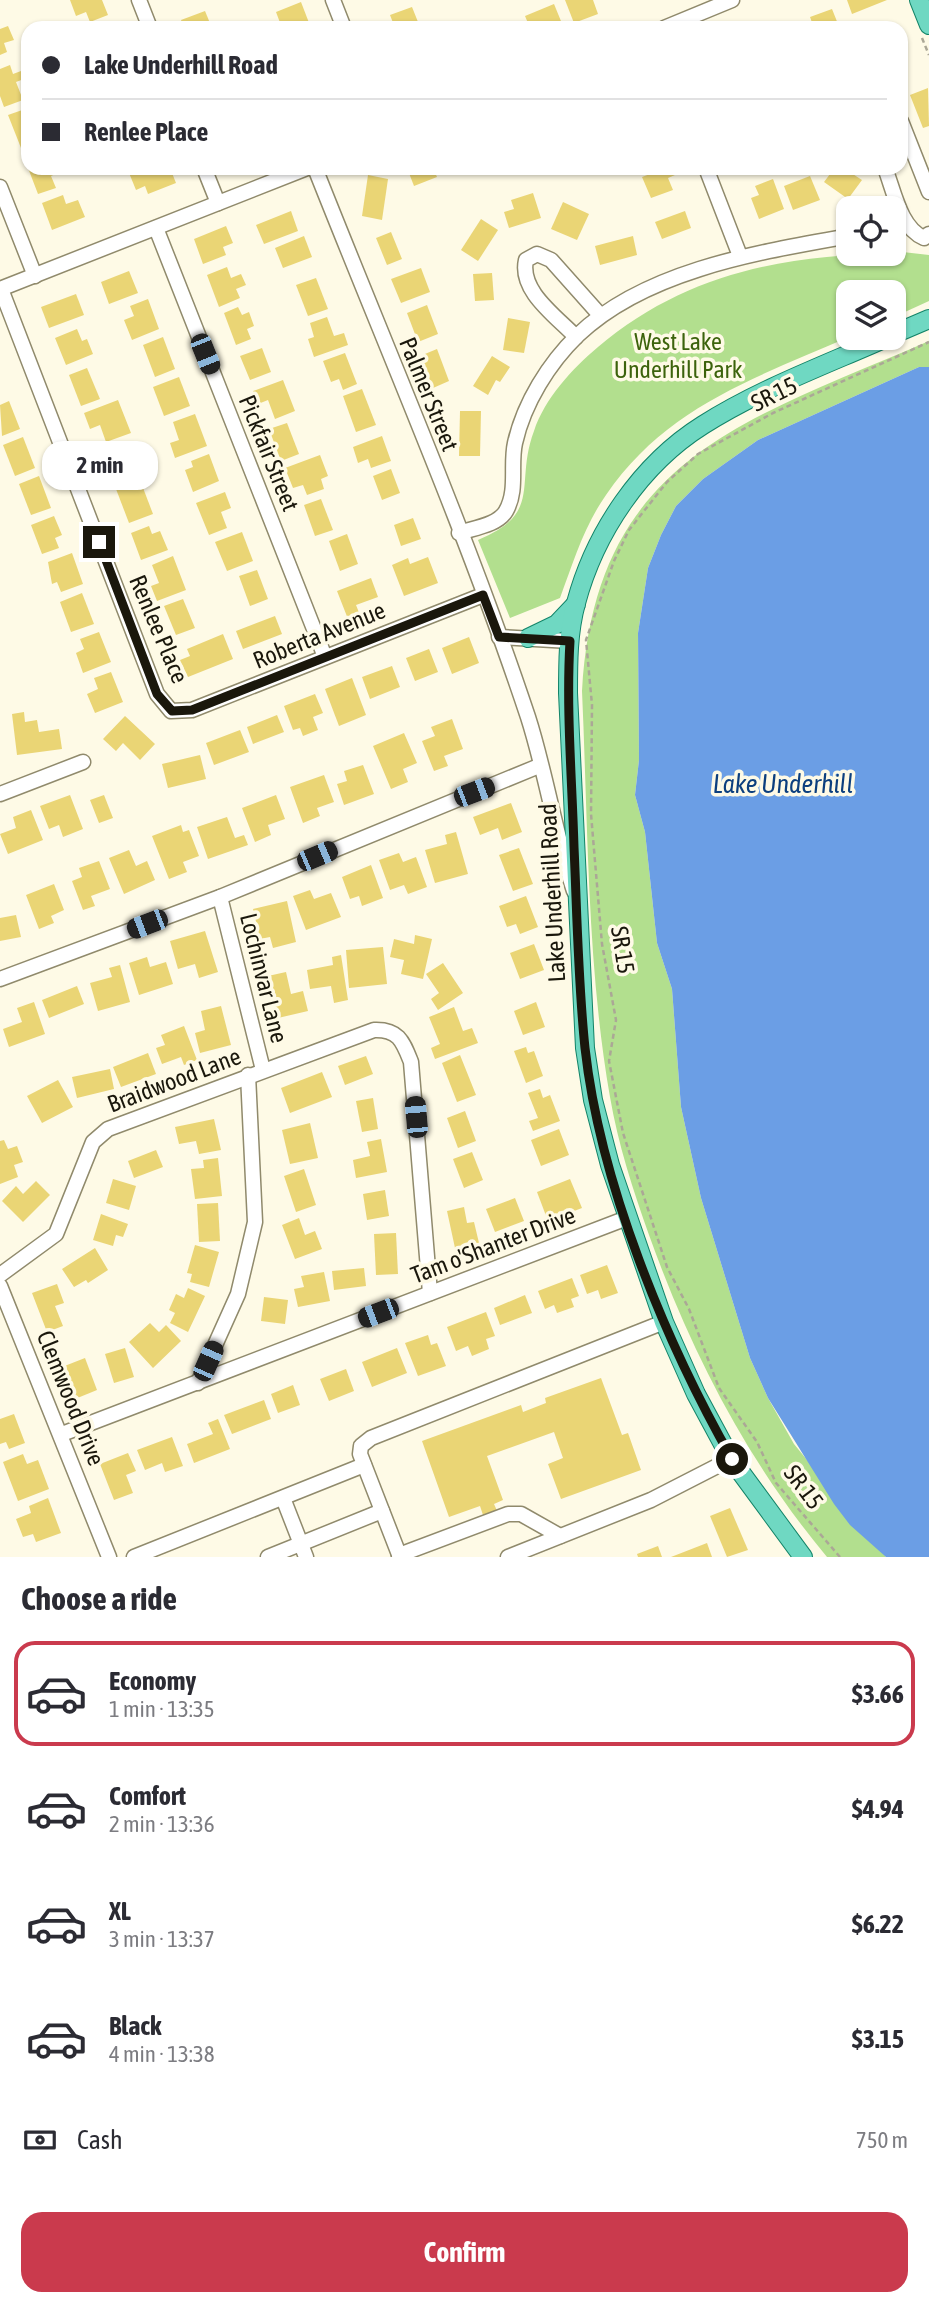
<!DOCTYPE html>
<meta charset="utf-8">
<style>
:root{--surface:#fff;--page:#f7f7f7;--text:#2b2b33;--muted:#7c7c81;--line:#e1e1e2;--accent:#ca3a4d}
body{margin:0;font-family:"Asap Condensed",sans-serif;background:var(--page);color:var(--text);height:100vh;display:flex;flex-direction:column;font-size:26px;white-space:nowrap}
*{box-sizing:border-box;margin:0}
p{font-size:23px;color:var(--muted)}
.icon{flex:none;width:38px;height:38px;fill:none;stroke:currentColor;stroke-width:2;stroke-linecap:round;stroke-linejoin:round}
.map{position:relative;height:1557px;overflow:hidden}
.side{display:flex;flex-direction:column;background:var(--surface);flex:1}
.side>*{flex:none}
.guide{position:absolute;left:21px;top:21px;width:887px;height:154px;border-radius:21px;box-shadow:0 2px 5px #0004;display:grid;align-content:center;height:154px;padding:0 21px;background:var(--surface)}
.buttons{position:absolute;left:836px;top:196px;display:grid;gap:14px}
.buttons a{display:grid;place-items:center;width:70px;height:70px;border-radius:14px;background:var(--surface);box-shadow:0 2px 5px #0004;font-size:35px}
.end{position:absolute;width:32px;height:32px;margin:-16px;border:9px solid #1a170c;background:#fff;box-shadow:0 0 0 4px #fff}
.from{border-radius:50%}
.bubble{position:absolute;height:49px;border-radius:21px;background:var(--surface);box-shadow:0 2px 5px #0004;font-size:23px;font-weight:700;line-height:49px;text-align:center}
.car{position:absolute;width:21px;height:42px;margin:-21px -10px;border-radius:9px;box-shadow:0 0 5px 2px #0007;background:linear-gradient(#222 24%,#8ab4d8 0 40%,#222 0 76%,#8ab4d8 0 86%,#222 0)}
.guide b{display:flex;align-items:center;gap:24px;height:66px;font-size:26px}
.guide b+b{border-top:2px solid var(--line)}
.guide i{width:18px;height:18px;background:var(--text)}
ul{padding:0;list-style:none}
li{display:flex;align-items:center;gap:21px;height:105px;margin:0 14px 10px;padding:0 7px;border:4px solid transparent;border-radius:21px}
li div{flex:1}
li b{display:block;font-size:26px}
li em{font-style:normal;font-weight:700}
li.selected{border-color:var(--accent)}
li>.icon{width:63px;height:63px;stroke-width:1.5}
h2{padding:0 21px;font-size:32px;line-height:84px}
.pay{display:flex;align-items:center;gap:18px;height:77px;padding:0 21px;font-size:26px}
.pay p{margin-inline-start:auto}
.primary-button{display:flex;gap:14px;margin-top:auto;padding:14px 21px}
.primary-button a{flex:1;height:80px;border-radius:21px;background:var(--accent);color:#fff;font-size:28px;font-weight:700;line-height:80px;text-align:center}
.map>svg:first-child{display:block}
.green{fill:#b2df8e}
.water{fill:#6b9ee5}
.building{fill:#ead575}
.lines{fill:none;stroke-linecap:round;stroke-linejoin:round}
.minor-casing{stroke:#908a6c;stroke-width:17}
.major-casing{stroke:#138468;stroke-width:20}
.path{stroke:#aba796;stroke-width:2.5;stroke-dasharray:5 3.5;stroke-linecap:butt}
.minor{stroke:#fff;stroke-width:14}
.major{stroke:#6fd8c2;stroke-width:18}
.route{stroke:#1a170c;stroke-width:9}
.labels{text-anchor:middle;dominant-baseline:central;stroke-width:7;stroke-linejoin:round;paint-order:stroke}
.park-label{font-size:24px;fill:#3c630c;stroke:#fefae6}
.street-label{font-size:24px;fill:#1a170c;stroke:#fefae6}
.water-label{font-size:26px;font-style:italic;fill:#0c3f7e;stroke:#fefae6}
</style>
<div class="map">
<svg width="929" height="1557" viewBox="0 0 929 1557">
<rect width="100%" height="100%" fill="#fefae6"/>
<g class="green">
<path d="M894 251 929 255V301L894 317V292H849V337C755 378 666 407 606 495 584 526 573 563 560 598L510 618 478 540C544 513 514 484 534 431 545 398 572 369 598 347 684 274 785 254 894 254Z"/>
<path d="M929 341V367H919L758 440 703 479 676 506 661 535 648 568 638 633 639 760 635 795 645 832 657 943 672 989 681 1107 701 1198 750 1358 768 1398 794 1444 886 1557H827C747 1461 691 1352 649 1235 633 1190 618 1144 610 1097 587 967 588 823 582 691 595 458 745 421 929 341Z"/>
</g>
<path class="water" d="M919 367H929V1557H886L850 1525 834 1504 768 1398 750 1358 701 1198 681 1107 672 989 657 943 645 832 635 795 639 760 638 633 648 568 661 535 676 506 703 479 758 440Z"/>
<g class="building">
<path d="M70 0H102L108 15 90 22 86 12 76 16Z"/>
<path d="M565 0H593L598 14 574 23Z"/>
<path d="M847 0H887L852 14Z"/>
<path d="M301 2 311 28H282L276 12Z"/>
<path d="M554 4 563 26 530 28 525 16Z"/>
<path d="M412 7 420 27 395 28 390 15Z"/>
<path d="M832 9 838 24 814 28 810 17Z"/>
<path d="M205 11 212 28H184L181 20Z"/>
<path d="M8 26 14 40 4 43 7 52 0 55V29Z"/>
<path d="M10 65 13 74 21 71 24 79 16 82 23 100 4 107 0 96V69Z"/>
<path d="M928 88 929 126 923 128 910 95Z"/>
<path d="M28 108V150L23 153 8 115Z"/>
<path d="M28 168H58L60 172 51 176 56 188 38 194Z"/>
<path d="M127 168H170L176 183 148 194 145 186 136 190Z"/>
<path d="M407 168H433L437 177 414 186Z"/>
<path d="M666 168H672L675 175 668 178 673 190 651 198 642 177Z"/>
<path d="M845 169 862 180 848 199 824 182 833 170 841 175Z"/>
<path d="M368 175 388 179 382 220 362 216Z"/>
<path d="M810 176 820 200 793 210 784 186Z"/>
<path d="M773 179 784 209 759 219 751 198 759 195 755 186Z"/>
<path d="M533 193 541 218 509 228 504 212 514 209 511 200Z"/>
<path d="M63 195 66 204 78 200 85 217 52 230 42 203Z"/>
<path d="M563 202 589 214 577 240 551 229Z"/>
<path d="M291 211 298 231 264 244 256 225Z"/>
<path d="M685 211 691 228 662 239 655 222Z"/>
<path d="M481 219 498 230 478 261 461 250Z"/>
<path d="M226 226 233 243 223 247 226 255 203 264 194 239Z"/>
<path d="M391 232 402 259 387 265 376 238Z"/>
<path d="M304 236 312 257 283 268 275 248Z"/>
<path d="M633 236 637 255 600 265 595 246Z"/>
<path d="M227 267 231 278 241 274 246 285 236 289 240 298 219 307 207 275Z"/>
<path d="M421 268 430 292 401 303 391 279Z"/>
<path d="M129 271 138 293 109 304 101 282Z"/>
<path d="M492 273 494 300 475 301 473 274Z"/>
<path d="M316 278 328 309 308 316 296 285Z"/>
<path d="M76 294 84 315 49 328 41 307Z"/>
<path d="M148 299 159 329 132 340 124 320 134 316 130 306Z"/>
<path d="M427 305 438 334 418 342 407 313Z"/>
<path d="M238 307 242 315 249 312 254 326 247 329 251 339 236 345 224 313Z"/>
<path d="M327 317 334 336 344 333 348 345 314 357 308 339 314 337 310 323Z"/>
<path d="M508 318 530 322 524 353 503 350Z"/>
<path d="M77 329 82 341 87 339 93 354 66 365 55 338Z"/>
<path d="M163 337 175 369 155 377 143 345Z"/>
<path d="M262 348 271 372 250 380 240 356Z"/>
<path d="M437 349 449 381 433 388 420 356Z"/>
<path d="M345 353 357 384 343 390 339 379 331 382 323 361Z"/>
<path d="M492 356 510 367 500 382 496 380 488 395 473 386Z"/>
<path d="M87 368 100 399 81 406 69 375Z"/>
<path d="M179 377 190 406 164 416 153 387Z"/>
<path d="M283 380 295 411 275 419 268 400 258 404 253 391Z"/>
<path d="M362 389 376 425 356 432 343 396Z"/>
<path d="M118 400 131 433 106 442 100 425 90 429 84 413Z"/>
<path d="M9 401 20 429 2 436 0 405Z"/>
<path d="M460 411H481L480 456H459Z"/>
<path d="M195 414 207 446 175 458 170 443 179 440 173 422Z"/>
<path d="M287 423 299 454 281 461 269 429Z"/>
<path d="M382 436 391 461 371 468 368 459 358 463 353 447Z"/>
<path d="M23 437 35 468 15 476 3 445Z"/>
<path d="M129 441 141 473 121 480 109 449Z"/>
<path d="M209 454 219 481 193 492 185 470 193 467 191 461Z"/>
<path d="M320 455 328 476 321 479 324 489 307 495 303 485 293 488 285 468Z"/>
<path d="M391 469 400 493 382 500 373 476Z"/>
<path d="M39 476 51 508 31 515 19 484Z"/>
<path d="M140 480 153 514 129 523 116 489Z"/>
<path d="M225 492 231 508 221 512 227 528 209 535 196 503Z"/>
<path d="M321 499 333 530 315 536 304 505Z"/>
<path d="M54 516 62 535 55 538 59 548 42 554 31 525Z"/>
<path d="M413 518 421 539 401 546 394 525Z"/>
<path d="M149 526 152 534 160 531 168 550 141 560 131 533Z"/>
<path d="M242 532 253 561 227 571 215 542Z"/>
<path d="M347 534 358 564 340 571 329 541Z"/>
<path d="M72 553 83 584 61 592 57 582 52 584 48 562Z"/>
<path d="M173 556 186 590 157 601 151 586 159 583 152 565Z"/>
<path d="M428 557 438 583 404 596 392 565 408 558 410 564Z"/>
<path d="M257 570 268 599 250 606 239 576Z"/>
<path d="M371 578 378 597 356 605 360 615 348 619 337 591Z"/>
<path d="M82 593 94 624 71 632 60 602Z"/>
<path d="M183 599 195 628 176 635 164 606Z"/>
<path d="M275 616 282 634 243 649 236 631Z"/>
<path d="M99 632 111 662 83 673 76 653 84 649 80 639Z"/>
<path d="M223 634 233 659 188 677 180 660 190 656 187 649Z"/>
<path d="M469 637 479 663 452 674 442 648Z"/>
<path d="M429 649 438 672 415 681 406 658Z"/>
<path d="M392 666 400 687 370 699 362 677Z"/>
<path d="M111 672 123 702 95 713 87 694 98 689 94 678Z"/>
<path d="M352 678 366 715 339 726 325 689Z"/>
<path d="M315 694 323 713 313 717 318 730 303 736 300 728 293 730 284 706Z"/>
<path d="M24 712 25 722 37 720 39 732 59 729 62 749 17 755 12 714Z"/>
<path d="M277 715 284 732 253 744 247 727Z"/>
<path d="M125 716 155 744 140 760 123 743 116 751 103 739Z"/>
<path d="M452 719 463 749 444 756 448 766 434 771 422 741 435 736 431 727Z"/>
<path d="M240 730 249 752 214 765 206 743Z"/>
<path d="M404 733 417 763 403 769 408 782 391 789 373 746Z"/>
<path d="M200 755 206 779 168 788 162 764Z"/>
<path d="M363 765 374 794 344 805 337 784 347 781 344 771Z"/>
<path d="M324 775 334 802 317 808 320 816 303 823 290 787Z"/>
<path d="M70 795 83 829 63 837 59 825 49 829 40 806Z"/>
<path d="M104 795 113 818 99 823 90 800Z"/>
<path d="M276 795 285 819 268 825 271 835 255 842 242 808Z"/>
<path d="M511 803 522 832 502 840 498 828 480 835 473 817Z"/>
<path d="M31 810 43 840 8 854 0 834 16 828 13 817Z"/>
<path d="M227 817 235 838 244 835 248 845 208 859 197 827Z"/>
<path d="M181 825 183 832 189 830 199 856 183 862 187 872 169 879 152 836Z"/>
<path d="M456 832 468 874 435 883 425 850 447 844 445 835Z"/>
<path d="M519 848 533 884 513 891 499 855Z"/>
<path d="M129 850 136 866 147 861 155 880 124 894 109 858Z"/>
<path d="M399 853 403 862 416 857 427 887 408 894 404 885 390 890 379 860Z"/>
<path d="M99 861 110 889 91 896 95 906 83 910 72 881 82 877 79 868Z"/>
<path d="M371 865 383 898 362 906 359 896 350 899 342 877Z"/>
<path d="M54 884 64 910 51 916 54 923 39 929 26 895Z"/>
<path d="M310 890 314 899 331 893 341 917 306 930 293 896Z"/>
<path d="M526 896 538 927 520 934 516 924 507 927 499 906Z"/>
<path d="M287 901 296 942 273 948 270 937 260 939 253 909Z"/>
<path d="M16 915 21 937 0 941V918Z"/>
<path d="M205 931 218 972 199 978 195 964 178 969 170 941Z"/>
<path d="M415 935 432 939 423 979 401 974 404 960 390 957 394 939 414 944Z"/>
<path d="M534 944 544 970 520 979 510 953Z"/>
<path d="M383 947 387 984 349 988 346 950Z"/>
<path d="M341 955 348 1000 334 1003 331 986 310 989 307 970 333 965 332 957Z"/>
<path d="M147 957 150 967 166 962 173 984 139 995 129 963Z"/>
<path d="M443 963 463 993 438 1010 431 999 439 993 426 974Z"/>
<path d="M120 965 130 1002 98 1011 90 983 112 977 109 968Z"/>
<path d="M286 972 291 994 303 991 308 1011 278 1018 268 976Z"/>
<path d="M77 986 84 1004 49 1018 42 1000Z"/>
<path d="M34 1002 45 1034 9 1047 3 1029 22 1022 17 1008Z"/>
<path d="M536 1002 545 1027 523 1035 514 1011Z"/>
<path d="M221 1006 231 1045 200 1053 195 1033 205 1030 201 1011Z"/>
<path d="M454 1007 463 1031 472 1028 478 1043 435 1059 431 1048 440 1044 429 1017Z"/>
<path d="M184 1026 197 1060 184 1065 181 1057 162 1064 156 1048 165 1045 161 1035Z"/>
<path d="M526 1047 528 1053 534 1051 543 1076 526 1083 514 1051Z"/>
<path d="M148 1053 156 1074 121 1087 113 1067Z"/>
<path d="M460 1055 476 1095 457 1102 442 1063Z"/>
<path d="M366 1056 373 1074 345 1085 338 1066Z"/>
<path d="M110 1069 114 1089 77 1098 72 1077Z"/>
<path d="M322 1072 332 1097 290 1113 281 1088Z"/>
<path d="M58 1080 73 1107 42 1123 27 1096Z"/>
<path d="M540 1089 543 1098 550 1095 560 1121 533 1131 529 1121 538 1118 528 1093Z"/>
<path d="M373 1098 378 1129 362 1132 356 1101Z"/>
<path d="M465 1111 476 1141 458 1148 447 1118Z"/>
<path d="M214 1119 221 1150 199 1154 196 1141 179 1144 175 1127Z"/>
<path d="M310 1123 318 1158 290 1164 282 1130Z"/>
<path d="M559 1129 569 1155 541 1166 531 1140Z"/>
<path d="M381 1139 387 1172 356 1178 353 1160 370 1156 367 1142Z"/>
<path d="M4 1140 8 1149 17 1146 23 1162 14 1165 18 1177 0 1184V1141Z"/>
<path d="M156 1150 163 1167 134 1178 128 1161Z"/>
<path d="M472 1152 483 1180 464 1188 453 1159Z"/>
<path d="M218 1158 222 1196 195 1199 191 1169 204 1168 203 1160Z"/>
<path d="M304 1169 316 1205 296 1212 284 1176Z"/>
<path d="M113 1179 136 1186 129 1210 106 1203Z"/>
<path d="M570 1179 582 1208 548 1221 537 1192Z"/>
<path d="M36 1181 50 1195 23 1222 2 1201 16 1186 23 1194Z"/>
<path d="M385 1190 389 1216 367 1220 363 1194Z"/>
<path d="M515 1198 524 1221 495 1232 486 1209Z"/>
<path d="M218 1203 220 1241 199 1242 197 1204Z"/>
<path d="M464 1207 467 1223 474 1222 479 1243 455 1248 447 1211Z"/>
<path d="M101 1214 128 1224 123 1237 116 1235 113 1246 93 1240Z"/>
<path d="M299 1218 305 1235 315 1231 322 1249 295 1259 282 1225Z"/>
<path d="M396 1233 398 1274 376 1275 374 1234Z"/>
<path d="M195 1245 219 1252 209 1287 190 1282 192 1274 187 1273Z"/>
<path d="M95 1248 108 1270 88 1283 86 1280 74 1287 62 1269Z"/>
<path d="M607 1265 618 1293 601 1299 598 1290 587 1294 580 1275Z"/>
<path d="M364 1268 366 1286 334 1290 332 1271Z"/>
<path d="M324 1272 330 1301 298 1307 294 1289 304 1287 301 1276Z"/>
<path d="M572 1278 579 1296 571 1299 574 1307 557 1313 554 1305 545 1309 538 1291Z"/>
<path d="M57 1284 64 1303 55 1306 63 1326 47 1332 32 1293Z"/>
<path d="M188 1288 205 1296 188 1332 170 1323 175 1313 169 1310 176 1294 184 1298Z"/>
<path d="M525 1295 532 1313 500 1325 494 1308Z"/>
<path d="M264 1297 288 1300 285 1324 261 1321Z"/>
<path d="M486 1312 495 1336 486 1339 489 1349 472 1356 468 1346 456 1351 447 1327Z"/>
<path d="M150 1323 159 1332 166 1325 181 1341 153 1368 129 1342Z"/>
<path d="M428 1335 431 1345 437 1343 446 1366 418 1376 405 1343Z"/>
<path d="M125 1348 134 1377 114 1383 105 1354Z"/>
<path d="M397 1348 407 1373 372 1387 362 1362Z"/>
<path d="M85 1358 97 1390 75 1399 62 1367Z"/>
<path d="M346 1369 354 1391 329 1401 320 1379Z"/>
<path d="M601 1378 622 1435 628 1433 641 1470 561 1499 548 1464 563 1458 554 1432 487 1456 503 1500 494 1504 498 1513 484 1518 480 1506 449 1517 422 1441 521 1405 523 1412 546 1403 545 1398Z"/>
<path d="M293 1385 300 1405 278 1413 271 1394Z"/>
<path d="M264 1400 271 1419 232 1434 224 1415Z"/>
<path d="M14 1414 25 1443 9 1449 6 1442 0 1444V1419Z"/>
<path d="M218 1419 230 1449 194 1463 187 1444 213 1434 208 1423Z"/>
<path d="M172 1437 183 1466 165 1472 162 1463 145 1470 137 1450Z"/>
<path d="M128 1453 136 1471 126 1475 133 1493 114 1500 100 1464Z"/>
<path d="M23 1454 27 1464 38 1460 49 1489 18 1501 3 1462Z"/>
<path d="M48 1498 61 1533 36 1542 33 1534 23 1537 16 1519 31 1513 29 1506Z"/>
<path d="M730 1508 748 1550 727 1557 710 1516Z"/>
<path d="M707 1543 712 1557H671Z"/>
<path d="M658 1546 662 1557H638L637 1554Z"/>
</g>
<g class="lines">
<g class="minor-casing">
<g id="minor">
<path d="M139 0 150 28"/>
<path d="M333 0 344 28"/>
<path d="M664 28 732 0"/>
<path d="M901 121 929 192"/>
<path d="M204 168 218 203"/>
<path d="M315 168C387 350 466 531 528 717 546 773 555 834 574 891"/>
<path d="M706 168 740 256"/>
<path d="M885 168C894 191 900 228 924 238L929 234"/>
<path d="M0 187 35 276"/>
<path d="M156 228 325 657"/>
<path d="M0 289 307 168"/>
<path d="M1 289 157 694 171 711 192 710 483 595"/>
<path d="M576 337C556 316 519 291 526 260L537 254 551 260 600 315"/>
<path d="M459 533C474 528 498 525 506 511 518 490 510 465 515 443 524 403 549 363 578 335 646 270 760 252 849 236"/>
<path d="M499 637 570 641"/>
<path d="M0 794 83 762"/>
<path d="M220 897 263 1070"/>
<path d="M0 979 220 897 539 766"/>
<path d="M0 1275 56 1234 93 1142 108 1129 374 1030C399 1029 403 1042 411 1062L430 1293"/>
<path d="M0 1286 109 1557"/>
<path d="M198 1383 238 1294 255 1222 248 1075"/>
<path d="M62 1434 627 1218"/>
<path d="M283 1498 306 1557"/>
<path d="M399 1555 508 1514H521L560 1536"/>
<path d="M134 1557 364 1465"/>
<path d="M268 1557 382 1511"/>
<path d="M400 1557 360 1454 361 1446 371 1438 664 1322"/>
<path d="M508 1557 651 1500 731 1459"/>
</g>
</g>
<g class="major-casing">
<g id="major">
<path d="M919 0 929 25"/>
<path d="M894 334 929 319"/>
<path d="M528 638 557 624 576 604"/>
<path d="M803 1557 731 1459 696 1394 664 1322 610 1165 593 1100 585 1048 568 693C568 663 568 632 576 603 595 532 641 464 703 425 760 389 825 365 886 338"/>
</g>
</g>
<g class="path">
<path d="M922 38 929 55"/>
<path d="M840 1557 776 1483 757 1442 719 1388 689 1309 667 1267 623 1133 609 1061 616 1020 602 944 591 814 592 705 586 640 614 561 629 530 667 482 698 454 773 413 929 342"/>
</g>
<use href="#minor" class="minor"/>
<use href="#major" class="major"/>
</g>
<g class="lines">
<path class="route" d="M99 542 157 694 172 711 192 710 483 595 499 637 570 641C566 710 572 778 574 847 577 913 578 981 585 1048 600 1183 665 1341 732 1459"/>
</g>
<g class="labels">
<g class="park-label">
<text x="678" y="341">West Lake<tspan x="678" dy="28">Underhill Park</tspan></text>
</g>
<g class="street-label">
<text transform="translate(429 394) rotate(68)">Palmer Street</text>
<text transform="translate(774 394) rotate(-26)">SR 15</text>
<text transform="translate(269 453) rotate(68)">Pickfair Street</text>
<text transform="translate(159 629) rotate(67)">Renlee Place</text>
<text transform="translate(319 635) rotate(-22)">Roberta Avenue</text>
<text transform="translate(552 893) rotate(-93)">Lake Underhill Road</text>
<text transform="translate(623 950) rotate(81)">SR 15</text>
<text transform="translate(264 978) rotate(76)">Lochinvar Lane</text>
<text transform="translate(174 1080) rotate(-21)">Braidwood Lane</text>
<text transform="translate(493 1245) rotate(-21)">Tam o'Shanter Drive</text>
<text transform="translate(71 1398) rotate(68)">Clemwood Drive</text>
<text transform="translate(804 1487) rotate(53)">SR 15</text>
</g>
<g class="water-label">
<text x="783" y="784">Lake Underhill</text>
</g>
</g>
</svg>
<div class="buttons">
<a><svg class="icon" aria-label="locate" viewBox="0 0 24 24"><circle cx="12" cy="12" r="6"/><path d="M12 2v4M12 18v4M2 12h4M18 12h4"/></svg></a>
<a><svg class="icon" aria-label="layers" viewBox="0 0 24 24"><path d="M12 4l9 5-9 5-9-5zM3 14l9 5 9-5"/></svg></a>
</div>
<i class="end from" style="left:732px;top:1459px"></i>
<i class="end" style="left:99px;top:542px"></i>
<div class="bubble" style="left:42px;top:441px;width:116px">2 min</div>
<i class="car" style="left:205px;top:354px;rotate:158deg"></i>
<i class="car" style="left:474px;top:792px;rotate:69deg"></i>
<i class="car" style="left:317px;top:856px;rotate:67deg"></i>
<i class="car" style="left:147px;top:924px;rotate:249deg"></i>
<i class="car" style="left:416px;top:1117px;rotate:355deg"></i>
<i class="car" style="left:378px;top:1313px;rotate:249deg"></i>
<i class="car" style="left:208px;top:1361px;rotate:24deg"></i>
<div class="guide">
<b><i class="from"></i>Lake Underhill Road</b>
<b><i></i>Renlee Place</b>
</div>
</div>
<section class="side">
<h2>Choose a ride</h2>
<ul>
<li class="selected"><svg class="icon" aria-label="car" viewBox="0 0 24 24"><path d="M5 17H2v-5l4-1 3-4h7l3 4 3 1v5h-3M9 17h6M6 11h13"/><circle cx="7" cy="17" r="2"/><circle cx="17" cy="17" r="2"/></svg><div><b>Economy</b><p>1 min · 13:35</p></div><em>$3.66</em></li>
<li><svg class="icon" aria-label="car" viewBox="0 0 24 24"><path d="M5 17H2v-5l4-1 3-4h7l3 4 3 1v5h-3M9 17h6M6 11h13"/><circle cx="7" cy="17" r="2"/><circle cx="17" cy="17" r="2"/></svg><div><b>Comfort</b><p>2 min · 13:36</p></div><em>$4.94</em></li>
<li><svg class="icon" aria-label="car" viewBox="0 0 24 24"><path d="M5 17H2v-5l4-1 3-4h7l3 4 3 1v5h-3M9 17h6M6 11h13"/><circle cx="7" cy="17" r="2"/><circle cx="17" cy="17" r="2"/></svg><div><b>XL</b><p>3 min · 13:37</p></div><em>$6.22</em></li>
<li><svg class="icon" aria-label="car" viewBox="0 0 24 24"><path d="M5 17H2v-5l4-1 3-4h7l3 4 3 1v5h-3M9 17h6M6 11h13"/><circle cx="7" cy="17" r="2"/><circle cx="17" cy="17" r="2"/></svg><div><b>Black</b><p>4 min · 13:38</p></div><em>$3.15</em></li>
</ul>
<div class="pay"><svg class="icon" aria-label="cash" viewBox="0 0 24 24"><path d="M3 7h18v10H3z"/><circle cx="12" cy="12" r="2"/></svg>Cash<p>750 m</p></div>
<div class="primary-button"><a>Confirm</a></div>
</section>
